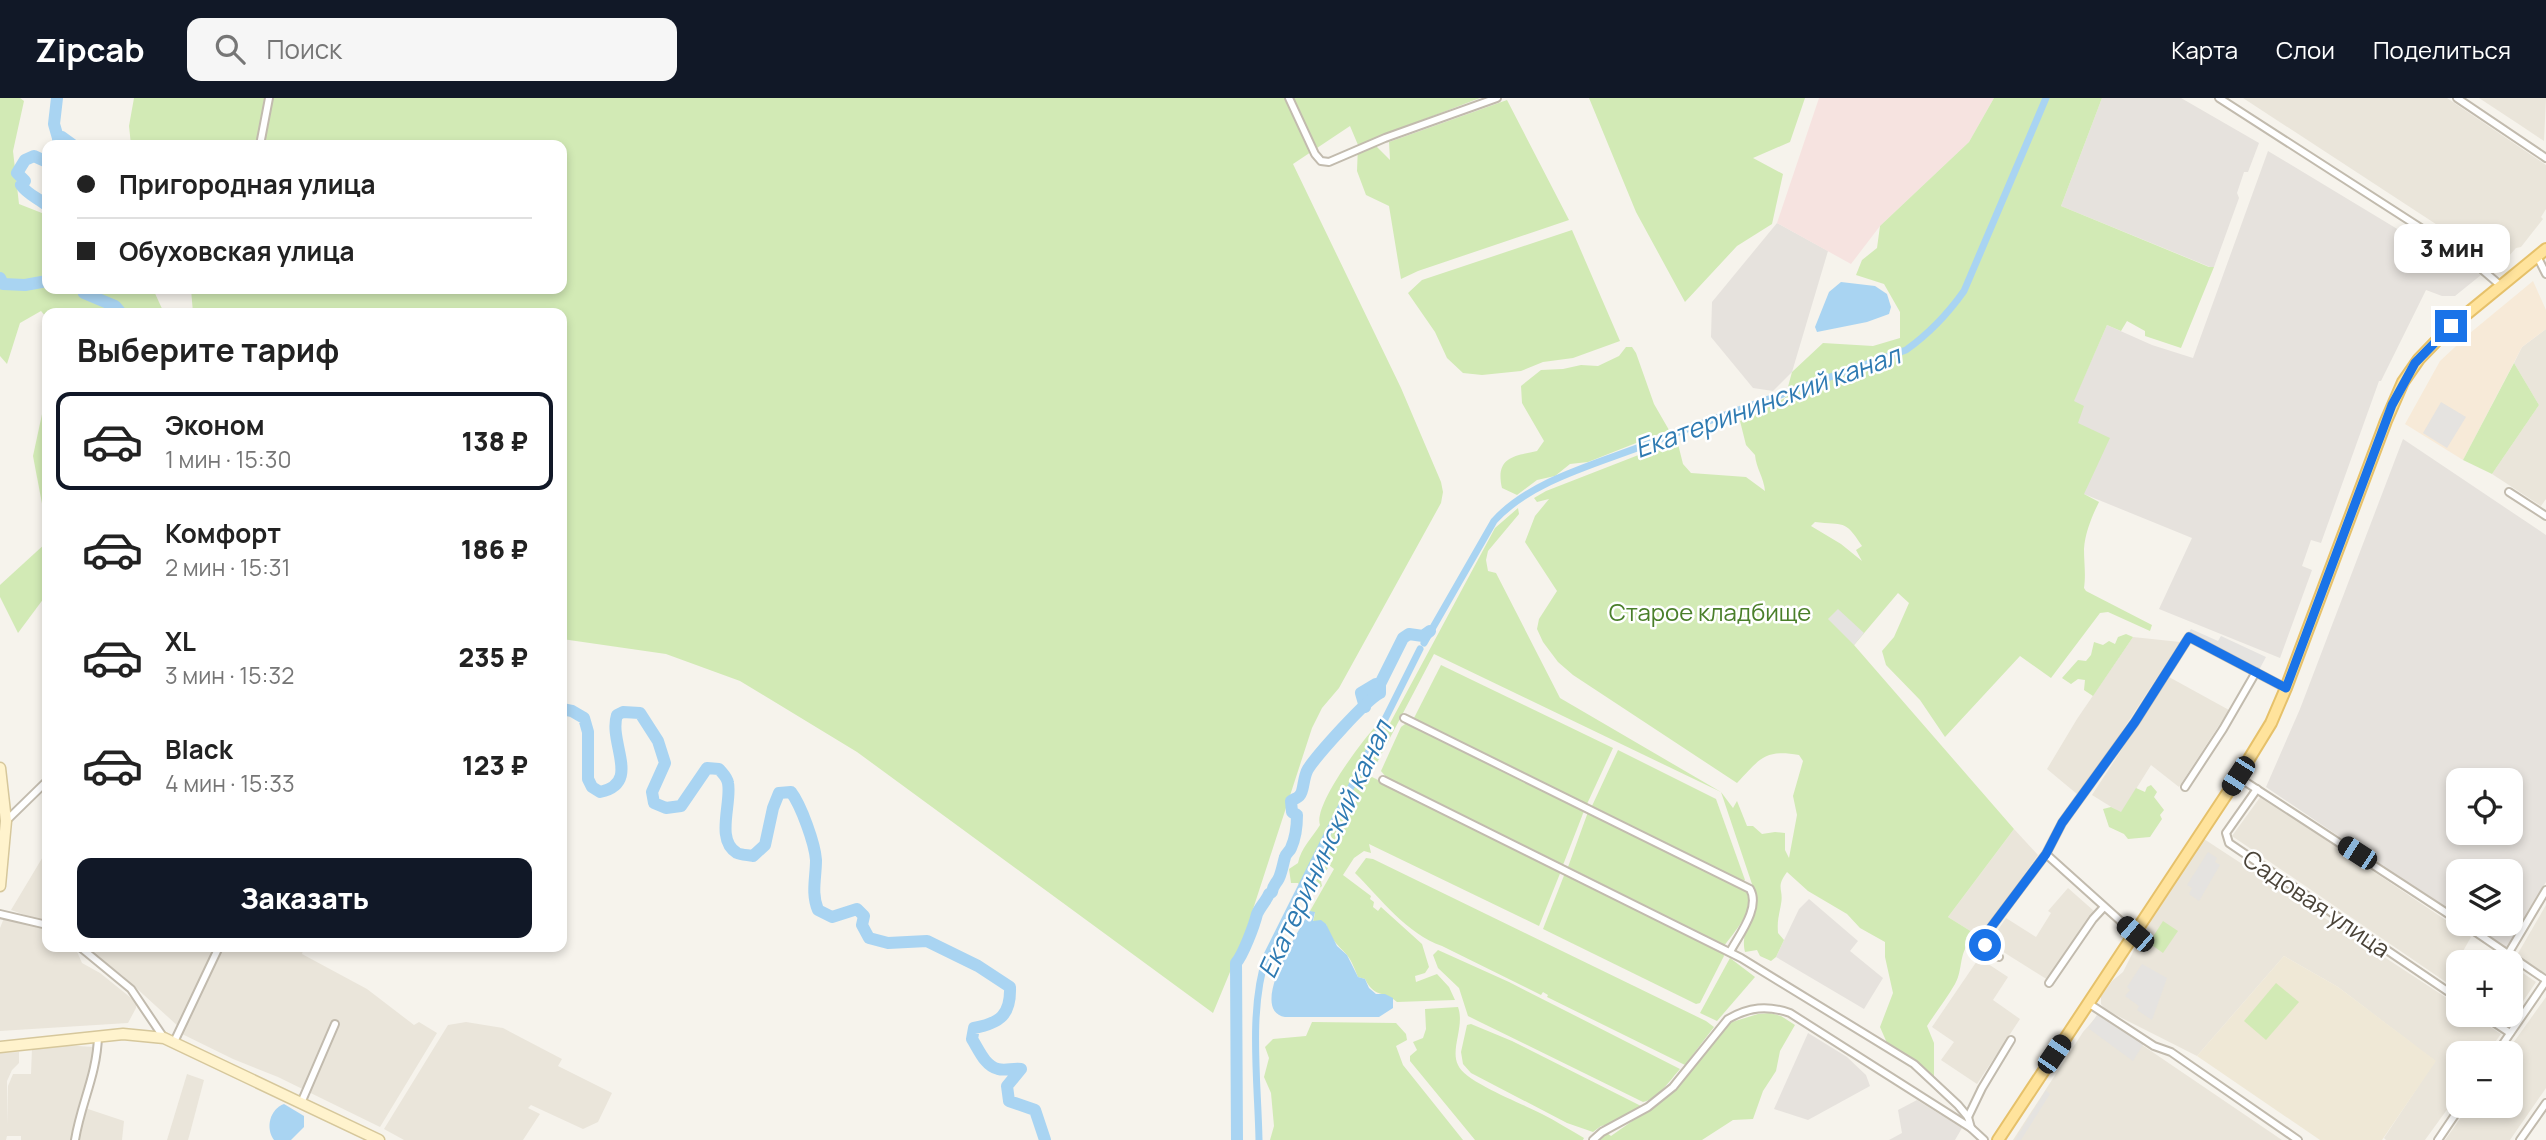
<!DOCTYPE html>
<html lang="ru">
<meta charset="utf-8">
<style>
:root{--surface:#fff;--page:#f6f6f6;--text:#222;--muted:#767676;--line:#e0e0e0;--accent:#111827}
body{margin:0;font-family:Manrope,sans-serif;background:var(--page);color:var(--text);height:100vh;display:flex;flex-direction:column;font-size:26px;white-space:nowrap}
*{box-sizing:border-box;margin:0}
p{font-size:23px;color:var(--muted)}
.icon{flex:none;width:38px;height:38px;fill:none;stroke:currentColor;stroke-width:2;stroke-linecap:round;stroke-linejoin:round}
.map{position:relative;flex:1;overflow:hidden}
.details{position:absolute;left:42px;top:210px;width:525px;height:644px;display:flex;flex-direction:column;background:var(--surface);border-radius:14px;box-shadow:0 4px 10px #0003}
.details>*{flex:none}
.banner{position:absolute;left:42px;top:42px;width:525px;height:154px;border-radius:14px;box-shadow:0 4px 10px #0003;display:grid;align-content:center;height:154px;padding:0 35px;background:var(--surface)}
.buttons{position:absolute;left:2446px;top:670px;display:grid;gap:14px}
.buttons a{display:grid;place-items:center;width:77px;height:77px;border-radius:14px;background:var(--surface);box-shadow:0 4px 10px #0003;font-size:35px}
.end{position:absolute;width:32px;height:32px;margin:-16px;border:9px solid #1a73e8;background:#fff;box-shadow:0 0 0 4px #fff}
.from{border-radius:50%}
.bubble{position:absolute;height:49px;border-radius:14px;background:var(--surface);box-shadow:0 4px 10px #0003;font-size:23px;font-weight:800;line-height:49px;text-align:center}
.car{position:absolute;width:21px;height:42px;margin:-21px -10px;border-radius:9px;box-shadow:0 0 5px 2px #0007;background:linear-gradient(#222 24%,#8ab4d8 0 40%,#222 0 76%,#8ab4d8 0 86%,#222 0)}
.banner b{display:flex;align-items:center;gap:24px;height:66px;font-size:26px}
.banner b+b{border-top:2px solid var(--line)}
.banner i{width:18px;height:18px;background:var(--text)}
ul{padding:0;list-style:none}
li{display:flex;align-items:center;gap:21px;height:98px;margin:0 14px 10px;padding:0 21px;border:4px solid transparent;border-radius:14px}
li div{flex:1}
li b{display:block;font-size:26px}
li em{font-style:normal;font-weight:800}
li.selected{border-color:var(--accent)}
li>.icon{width:63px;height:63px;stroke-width:1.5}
h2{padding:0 35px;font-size:32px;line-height:84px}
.button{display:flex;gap:14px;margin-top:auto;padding:14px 35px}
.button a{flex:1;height:80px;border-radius:14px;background:var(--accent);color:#fff;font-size:28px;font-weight:800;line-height:80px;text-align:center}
header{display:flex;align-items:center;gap:42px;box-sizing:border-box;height:98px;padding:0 35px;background:var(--accent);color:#fff}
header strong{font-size:33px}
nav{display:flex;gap:38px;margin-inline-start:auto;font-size:24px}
.search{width:490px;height:63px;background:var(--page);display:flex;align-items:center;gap:18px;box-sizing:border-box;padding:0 24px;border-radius:14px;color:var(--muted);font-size:26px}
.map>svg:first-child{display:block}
.residential{fill:#eae5da}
.commercial{fill:#f7ead8}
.industrial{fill:#e6e2dd;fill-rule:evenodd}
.education{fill:#efe8d6}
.medical{fill:#f6e3e0}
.green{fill:#d2eab5;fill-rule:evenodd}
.parking{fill:#e5e3e0}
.water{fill:#a9d4f2}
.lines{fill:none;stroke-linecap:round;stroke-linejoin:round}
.canal{stroke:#a9d4f2;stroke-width:7}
.river{stroke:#a9d4f2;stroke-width:12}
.street-casing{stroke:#c2bbae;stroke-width:10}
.secondary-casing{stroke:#d6c79b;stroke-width:13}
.primary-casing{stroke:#e6c16a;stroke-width:14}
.street{stroke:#fff;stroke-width:6}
.secondary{stroke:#fff3cd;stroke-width:10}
.primary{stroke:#ffe39c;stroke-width:10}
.route{stroke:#1a73e8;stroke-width:9}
.labels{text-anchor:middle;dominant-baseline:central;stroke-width:5;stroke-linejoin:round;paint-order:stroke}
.park-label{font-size:24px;fill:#4a7f2a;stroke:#fff}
.street-label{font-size:24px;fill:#4b4439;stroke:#fff}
.water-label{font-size:26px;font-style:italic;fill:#2e7ab2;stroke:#fff}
</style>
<header>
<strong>Zipcab</strong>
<div class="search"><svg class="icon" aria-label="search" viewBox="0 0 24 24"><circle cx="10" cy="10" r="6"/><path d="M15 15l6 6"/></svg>Поиск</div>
<nav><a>Карта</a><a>Слои</a><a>Поделиться</a></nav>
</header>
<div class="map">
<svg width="2546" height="1042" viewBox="0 0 2546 1042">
<rect width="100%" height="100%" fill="#f6f3ec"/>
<g class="residential">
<path d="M2243 0H2447L2546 67V111L2541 119 2543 121 2521 149 2516 150 2500 168Z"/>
<path d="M2479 0H2546L2544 43 2520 27Z"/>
<path d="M2546 231V401L2541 408 2492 376 2539 307 2514 265 2522 249Z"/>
<path d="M2133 539 2180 544 2115 644 2077 696 2047 671 2077 621Z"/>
<path d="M2169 579 2229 612 2179 689 2151 667 2121 715 2092 697Z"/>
<path d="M2261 698 2471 839 2462 855 2478 864H2459V893L2232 738Z"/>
<path d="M2014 731 2038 757 1980 839 1948 819Z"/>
<path d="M2204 741 2459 908V917H2472L2501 936 2487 955 2459 956V995L2425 1042H2386L2384 1040 2435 963 2338 889 2284 858 2197 958 2106 912 2101 906V898L2112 883 2123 874 2140 840Z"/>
<path d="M47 752V825L11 812Z"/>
<path d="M2068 790 2094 813 2048 882 1989 845 2006 820 2036 839 2051 815 2048 813Z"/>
<path d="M2546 807V876L2517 857Z"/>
<path d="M4 820 47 831V849H75L82 865 100 875 136 904V910L128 925 0 933V830Z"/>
<path d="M84 849H217L179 929 122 877Z"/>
<path d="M221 849H304L302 856 367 891 414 927 419 924 437 935 380 1029 278 979 233 961 180 935 200 899Z"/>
<path d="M1979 860 2008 879 1993 902 2020 921 1977 986 1941 962 1954 944 1932 929Z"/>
<path d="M2511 867 2536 884 2507 927 2493 917H2511Z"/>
<path d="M2546 899V990L2510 1042H2445L2469 1008H2511V956L2506 955Z"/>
<path d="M2098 917 2282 1042H2013L2083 934Z"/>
<path d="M466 924 503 930 562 961 558 968 612 995 598 1024 583 1031 531 1007 528 1010 540 1016 523 1042H404L384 1031 448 927Z"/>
<path d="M62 947 94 949 92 969 77 1013 72 1042H21V1038H7L6 1042H0V955L19 954V965L12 972 7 983V1027L8 988 13 976H31L32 950Z"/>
<path d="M187 976 204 982 190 1035 188 1042H167Z"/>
<path d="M85 1010 124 1023 122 1042H79Z"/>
</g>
<path class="commercial" d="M2533 183 2546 212V231L2522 249 2463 362 2405 326 2440 263 2470 235Z"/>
<g class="industrial">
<path d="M2102 0H2181L2259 45 2248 74H2244L2237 95 2239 100 2214 169H2210L2061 108Z"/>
<path d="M2268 53 2442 158 2444 155 2481 177 2455 198H2442L2426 192 2381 283H2379L2321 445 2311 442 2302 468 2312 472 2280 560 2159 511 2192 440 2084 396 2073 304 2107 227 2152 247 2193 260Z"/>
<path d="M1777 125 1828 153 1792 274 1773 293 1753 290 1711 239 1712 204Z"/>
<path d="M2403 341 2546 437V784L2507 852 2468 826H2511V774H2459V820L2266 689 2300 611ZM2459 682H2511V735H2459Z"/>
<path d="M1809 801 1858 843 1850 853 1883 880 1864 911 1776 859 1799 811Z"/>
<path d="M1808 935 1847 959 1866 977 1870 988 1808 1022 1774 1011Z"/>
<path d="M1917 1002 1962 1030 1955 1042H1889L1902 1035 1898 1012Z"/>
</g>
<path class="education" d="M2284 858 2338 889 2436 963 2382 1042H2320L2197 958Z"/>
<path class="medical" d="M1819 0H1994L1969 44 1880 128 1851 166 1777 125Z"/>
<g class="green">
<path d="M0 0H20L24 3 13 53 19 106 47 117V191H153L164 215H47V220L41 213 20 225 7 266 0 258Z"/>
<path d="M134 0H1480L1370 42 1390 62 1389 44 1507 2 1569 122 1418 173 1401 181 1389 108 1366 97 1357 73 1358 47 1350 28 1293 66 1401 290 1441 384 1443 394 1441 405 1339 590 1322 610 1312 630 1242 845 1213 915 857 654 740 583 666 556 562 541V215H193L191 191H562V47H131L129 28Z"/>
<path d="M1589 0H1805L1790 44 1753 60 1783 76 1772 126 1737 148 1685 204 1636 114Z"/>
<path d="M1994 0H2102L2061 108 2209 169H2214L2181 250 2145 238V233L2127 223 2121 233 2107 227 2074 303 2084 308 2078 325 2110 340 2084 396 2099 404C2092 418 2085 435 2084 451 2084 465 2086 476 2084 490L2086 493 2152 527 2150 533 2108 514 2100 515 2051 580 2020 558 1945 639 1920 602 1886 567 1882 553 1894 539 1909 505 1898 495 1854 547 2014 731 1948 819 1980 839C1956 847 1965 869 1955 886 1947 900 1936 914 1927 928L1934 945V979L1915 963 1887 945 1880 929 1893 895 1885 859V844L1860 830 1847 816 1808 793 1787 774C1775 790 1784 791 1781 806 1779 818 1777 822 1778 835L1784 842 1776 859 1771 863 1760 858 1757 852 1745 854C1739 829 1759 818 1755 795L1721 694 1434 556 1370 678 1561 773 1539 828 1369 746 1371 755 1364 753 1354 760 1343 777 1371 798 1370 801 1374 804 1373 809 1378 813 1381 809 1422 846 1429 869 1425 875 1415 878 1416 884 1437 876 1449 889 1455 902 1397 904C1384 892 1375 901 1365 881L1358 879C1355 872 1352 863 1347 857 1338 847 1329 840 1326 826L1313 824 1315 815 1310 813 1334 771 1324 763 1328 770 1320 779 1322 788 1311 797 1304 794 1298 785H1291L1289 771 1298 765C1301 750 1312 740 1320 727 1313 708 1361 644 1376 628L1388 629 1495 430 1518 410 1519 416 1488 453 1486 462 1488 473 1496 475 1560 600 1721 694 1733 710 1737 703 1747 728H1753L1762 736 1775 734 1785 735V752L1789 760 1797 717 1793 698 1803 663 1799 657C1764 651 1760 661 1737 685L1573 577 1558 564 1543 544 1537 531 1539 521 1557 493 1525 444 1535 418 1549 401 1537 404 1534 400 1546 393 1677 342 1683 366 1691 375 1746 379 1765 393C1764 380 1756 370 1755 357L1746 347 1740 323 1785 300 1792 274 1823 245 1873 248 1900 240V214L1884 186 1856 177 1862 162 1877 150 1880 128 1969 44ZM1815 424C1844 428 1844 420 1862 448L1856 452 1862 463 1841 446 1811 428Z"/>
<path d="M1572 132 1620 243 1573 260 1543 264 1521 273 1482 277 1463 275 1447 260 1435 234 1408 195 1422 182Z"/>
<path d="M1626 249H1632L1636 255 1654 306 1669 332 1588 364 1570 366 1555 378 1537 382 1517 397 1502 390C1495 360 1513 358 1537 353L1544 343 1522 305 1521 288 1541 272 1563 271 1581 267 1598 268 1619 258Z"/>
<path d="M2514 265 2539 307 2492 376 2463 362Z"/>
<path d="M47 293V432L33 358Z"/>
<path d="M47 444V496L18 535 0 499V487Z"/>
<path d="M2126 536 2133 539 2093 598 2084 592 2085 582 2078 581 2071 586 2062 580 2078 562 2086 563 2091 557 2094 544 2103 547 2109 543 2115 546 2118 539Z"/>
<path d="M1441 567 1613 650 1587 706 1413 622Z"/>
<path d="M1405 626H1410L1584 713 1563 767 1386 679 1381 673 1401 629Z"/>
<path d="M1618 652 1716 701 1745 782 1742 784 1592 708Z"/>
<path d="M2151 687 2157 694 2154 699 2164 712 2160 717 2162 721 2150 739 2128 741 2124 736 2109 729 2103 711 2111 709 2121 714 2136 690 2145 694 2147 689Z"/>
<path d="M1588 714 1751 795C1751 816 1736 832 1724 848L1568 769Z"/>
<path d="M1366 760 1373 761 1706 923 1714 929 1685 967 1547 899 1548 897 1543 894 1541 897 1442 848C1407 836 1380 800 1355 775Z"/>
<path d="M1565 775 1723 855 1724 858 1700 905 1696 906 1543 831Z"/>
<path d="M2163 823 2178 833 2163 855 2149 845Z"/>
<path d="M1438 852 1509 884 1680 971C1670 982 1658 1001 1643 1004L1480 924 1468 918 1459 890 1438 870 1433 857Z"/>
<path d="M1730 860 1755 879 1717 923 1700 915Z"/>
<path d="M2276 885 2299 904 2266 942 2244 923Z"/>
<path d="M1458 909C1465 928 1450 951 1458 967 1466 985 1524 1006 1542 1016 1556 1023 1570 1032 1584 1040L1583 1042H1475L1410 963V958L1417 952 1413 944 1423 940 1426 931 1425 911Z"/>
<path d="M1770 915 1781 918 1795 927 1780 953 1776 973 1763 993 1753 1021 1733 1022 1702 1042H1597L1607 1035 1611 1038 1669 997 1730 922 1732 924 1758 916Z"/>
<path d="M1312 924 1396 925 1406 936 1407 942 1396 948 1403 967 1463 1042H1270L1274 1028 1271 995 1264 979 1269 960 1265 949 1273 941 1306 938Z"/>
<path d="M1471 926 1512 943 1641 1008 1611 1026 1601 1028 1593 1034 1567 1025 1471 975 1463 966 1461 954 1467 927Z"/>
</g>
<g class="parking">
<path d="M2441 304 2466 319 2447 350 2423 335Z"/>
<path d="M1838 511 1864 535 1854 547 1828 521Z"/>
<path d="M2191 531 2218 543 2221 538 2266 559 2259 572 2188 536Z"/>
<path d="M2208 754 2217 760 2215 764 2220 767 2199 803 2189 796 2192 790 2187 787Z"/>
<path d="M2142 866 2167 880 2152 922 2137 912 2139 908 2125 898 2130 892 2127 889Z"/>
<path d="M2097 917 2144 945 2133 963 2088 930Z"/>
<path d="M2046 992 2050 996 2021 1042H2015Z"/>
</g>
<g class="water">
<path d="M1841 184 1875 188 1887 196 1891 209 1889 216 1867 224 1817 234 1815 229 1829 194Z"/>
<path d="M1310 813 1315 814 1313 823 1321 822 1326 826 1337 848 1347 857 1358 879 1365 881 1369 890 1376 896H1385L1393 900V910L1379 919H1285C1247 912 1300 831 1310 813Z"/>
<path d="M284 1006 304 1018V1029L291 1042H274C265 1030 270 1011 284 1006Z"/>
</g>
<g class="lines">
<g class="canal">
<path d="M1424 545 1494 423C1530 383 1596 366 1645 347 1731 314 1819 283 1906 252 1930 235 1947 217 1964 193L2046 0"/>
<path d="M1259 1042C1258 984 1248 911 1267 857L1420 551"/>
</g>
<g class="river">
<path d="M57 0 54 26 60 47"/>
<path d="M58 40 62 39 73 47"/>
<path d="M47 64 34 58 25 62 17 75 25 83 21 87C27 96 36 99 45 106L47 105"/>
<path d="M0 180 3 186 25 187 47 183"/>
<path d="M85 191 84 195 115 208 121 215"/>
<path d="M1365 609 1361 595 1376 586H1380"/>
<path d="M562 611 572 613 584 620 588 634V681L592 689 600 694C642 685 608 645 617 617L623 614 640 615 658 643 665 665 652 694 654 705 666 710 681 708 707 670 719 671C723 676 727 679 728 685 732 705 715 742 737 755 741 757 749 757 753 758L765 747 773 710 779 695 791 694C801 707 815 746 816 762 816 780 811 795 818 812L832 819 857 811 864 818 862 827 869 840 888 845 927 843 978 868 1010 889C1011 917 1000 925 974 930L972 941C979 952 985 968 998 971 1005 973 1013 970 1021 971L1007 988 1009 1003 1035 1012 1045 1042"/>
<path d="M1237 1042 1236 865C1243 857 1254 828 1257 816 1260 809 1266 803 1269 796L1272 794C1273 787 1276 786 1279 780 1282 773 1283 766 1285 759 1286 755 1290 753 1291 750 1296 739 1297 728 1297 717L1292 714 1291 703C1294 701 1298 700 1300 697 1304 693 1303 679 1308 671 1317 657 1366 602 1380 595V586L1403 540 1409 536 1423 538 1430 533"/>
</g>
<g class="street-casing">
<g id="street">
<path d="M1289 0 1315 56 1321 63 1329 64 1385 40 1497 0"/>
<path d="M2219 0 2472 163 2500 187"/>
<path d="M2457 0 2546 60"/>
<path d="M260 47 269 0"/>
<path d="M2537 158 2546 176"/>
<path d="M2509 394 2546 418"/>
<path d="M1404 620 1750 791C1761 810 1738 838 1730 854"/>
<path d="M2238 679 2459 823"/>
<path d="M1383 682 1741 860 1914 966 1958 1007 1968 1019 1971 1030"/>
<path d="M2185 689 2223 631 2256 574"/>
<path d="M2257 691 2226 735 2229 745 2459 901"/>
<path d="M6 723 47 683"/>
<path d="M2046 756 2135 836"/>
<path d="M0 816 47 827"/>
<path d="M2464 826 2546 882"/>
<path d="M80 849 131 891 164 940"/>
<path d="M2508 856 2546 792"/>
<path d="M1999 859C1987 850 1981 846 1989 832L2046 756 2062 725 2135 624 2189 539 2286 590"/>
<path d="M2049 885 2093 821 2104 809"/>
<path d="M2088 905 2154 948 2171 954 2298 1042"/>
<path d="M2483 917 2510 935"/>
<path d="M174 944 219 849"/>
<path d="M2496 956 2546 883"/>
<path d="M301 1005 335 926"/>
<path d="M1968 1019 1982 990 2011 942"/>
<path d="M75 1042C81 1005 97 977 98 938"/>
<path d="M1593 1042 1602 1034 1648 1009 1673 989 1728 921C1749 909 1767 907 1790 915L1971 1030 1984 1042"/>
<path d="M2438 1042 2461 1008"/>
<path d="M2520 1042 2546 1005"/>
</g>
</g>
<g class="secondary-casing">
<g id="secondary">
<path d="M0 670 6 723 0 788"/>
<path d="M0 949 123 936 164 940 379 1042"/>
</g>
</g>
<g class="primary-casing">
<path id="primary" d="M1998 1042 2238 679 2271 625 2286 590 2386 323 2403 284 2419 261 2447 232 2546 151"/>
</g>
<use href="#street" class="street"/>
<use href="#secondary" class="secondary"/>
<use href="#primary" class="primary"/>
</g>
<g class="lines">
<path class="route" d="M1985 847 1984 844 1989 832 2046 756 2062 725 2135 624 2189 539 2286 590 2392 307 2415 265 2451 228"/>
</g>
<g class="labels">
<g class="park-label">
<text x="1710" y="513">Старое кладбище</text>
</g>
<g class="street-label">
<text transform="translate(2317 805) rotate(34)">Садовая улица</text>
</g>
<g class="water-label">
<text transform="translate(1767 303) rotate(-20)">Екатерининский канал</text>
<text transform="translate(1324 751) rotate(-65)">Екатерининский канал</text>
</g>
</g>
</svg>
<div class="buttons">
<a><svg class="icon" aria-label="locate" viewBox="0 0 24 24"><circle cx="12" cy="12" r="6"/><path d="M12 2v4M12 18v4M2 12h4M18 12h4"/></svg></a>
<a><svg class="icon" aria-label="layers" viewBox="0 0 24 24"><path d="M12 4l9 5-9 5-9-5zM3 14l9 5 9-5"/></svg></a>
<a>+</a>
<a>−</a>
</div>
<i class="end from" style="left:1985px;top:847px"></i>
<i class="end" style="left:2451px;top:228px"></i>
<div class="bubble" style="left:2394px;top:126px;width:116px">3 мин</div>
<i class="car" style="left:2238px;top:678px;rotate:213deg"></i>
<i class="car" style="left:2357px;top:755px;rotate:303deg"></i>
<i class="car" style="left:2135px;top:836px;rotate:311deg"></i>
<i class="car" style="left:2054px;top:956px;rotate:34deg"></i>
<div class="banner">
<b><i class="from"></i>Пригородная улица</b>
<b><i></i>Обуховская улица</b>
</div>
<section class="details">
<h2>Выберите тариф</h2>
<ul>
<li class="selected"><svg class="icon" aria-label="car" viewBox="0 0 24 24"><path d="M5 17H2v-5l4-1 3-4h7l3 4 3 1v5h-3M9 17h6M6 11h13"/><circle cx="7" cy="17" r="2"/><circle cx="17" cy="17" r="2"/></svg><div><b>Эконом</b><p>1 мин · 15:30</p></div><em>138 ₽</em></li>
<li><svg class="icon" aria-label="car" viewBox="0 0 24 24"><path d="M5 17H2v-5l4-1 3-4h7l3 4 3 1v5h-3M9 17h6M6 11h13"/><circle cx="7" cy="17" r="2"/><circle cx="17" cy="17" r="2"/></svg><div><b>Комфорт</b><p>2 мин · 15:31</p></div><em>186 ₽</em></li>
<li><svg class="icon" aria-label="car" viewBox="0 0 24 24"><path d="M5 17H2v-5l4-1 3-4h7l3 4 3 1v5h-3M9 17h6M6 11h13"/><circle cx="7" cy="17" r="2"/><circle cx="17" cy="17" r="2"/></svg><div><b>XL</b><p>3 мин · 15:32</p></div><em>235 ₽</em></li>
<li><svg class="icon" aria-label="car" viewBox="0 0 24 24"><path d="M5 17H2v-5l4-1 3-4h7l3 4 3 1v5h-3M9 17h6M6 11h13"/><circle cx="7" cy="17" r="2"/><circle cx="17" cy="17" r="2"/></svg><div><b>Black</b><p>4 мин · 15:33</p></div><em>123 ₽</em></li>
</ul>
<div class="button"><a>Заказать</a></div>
</section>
</div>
